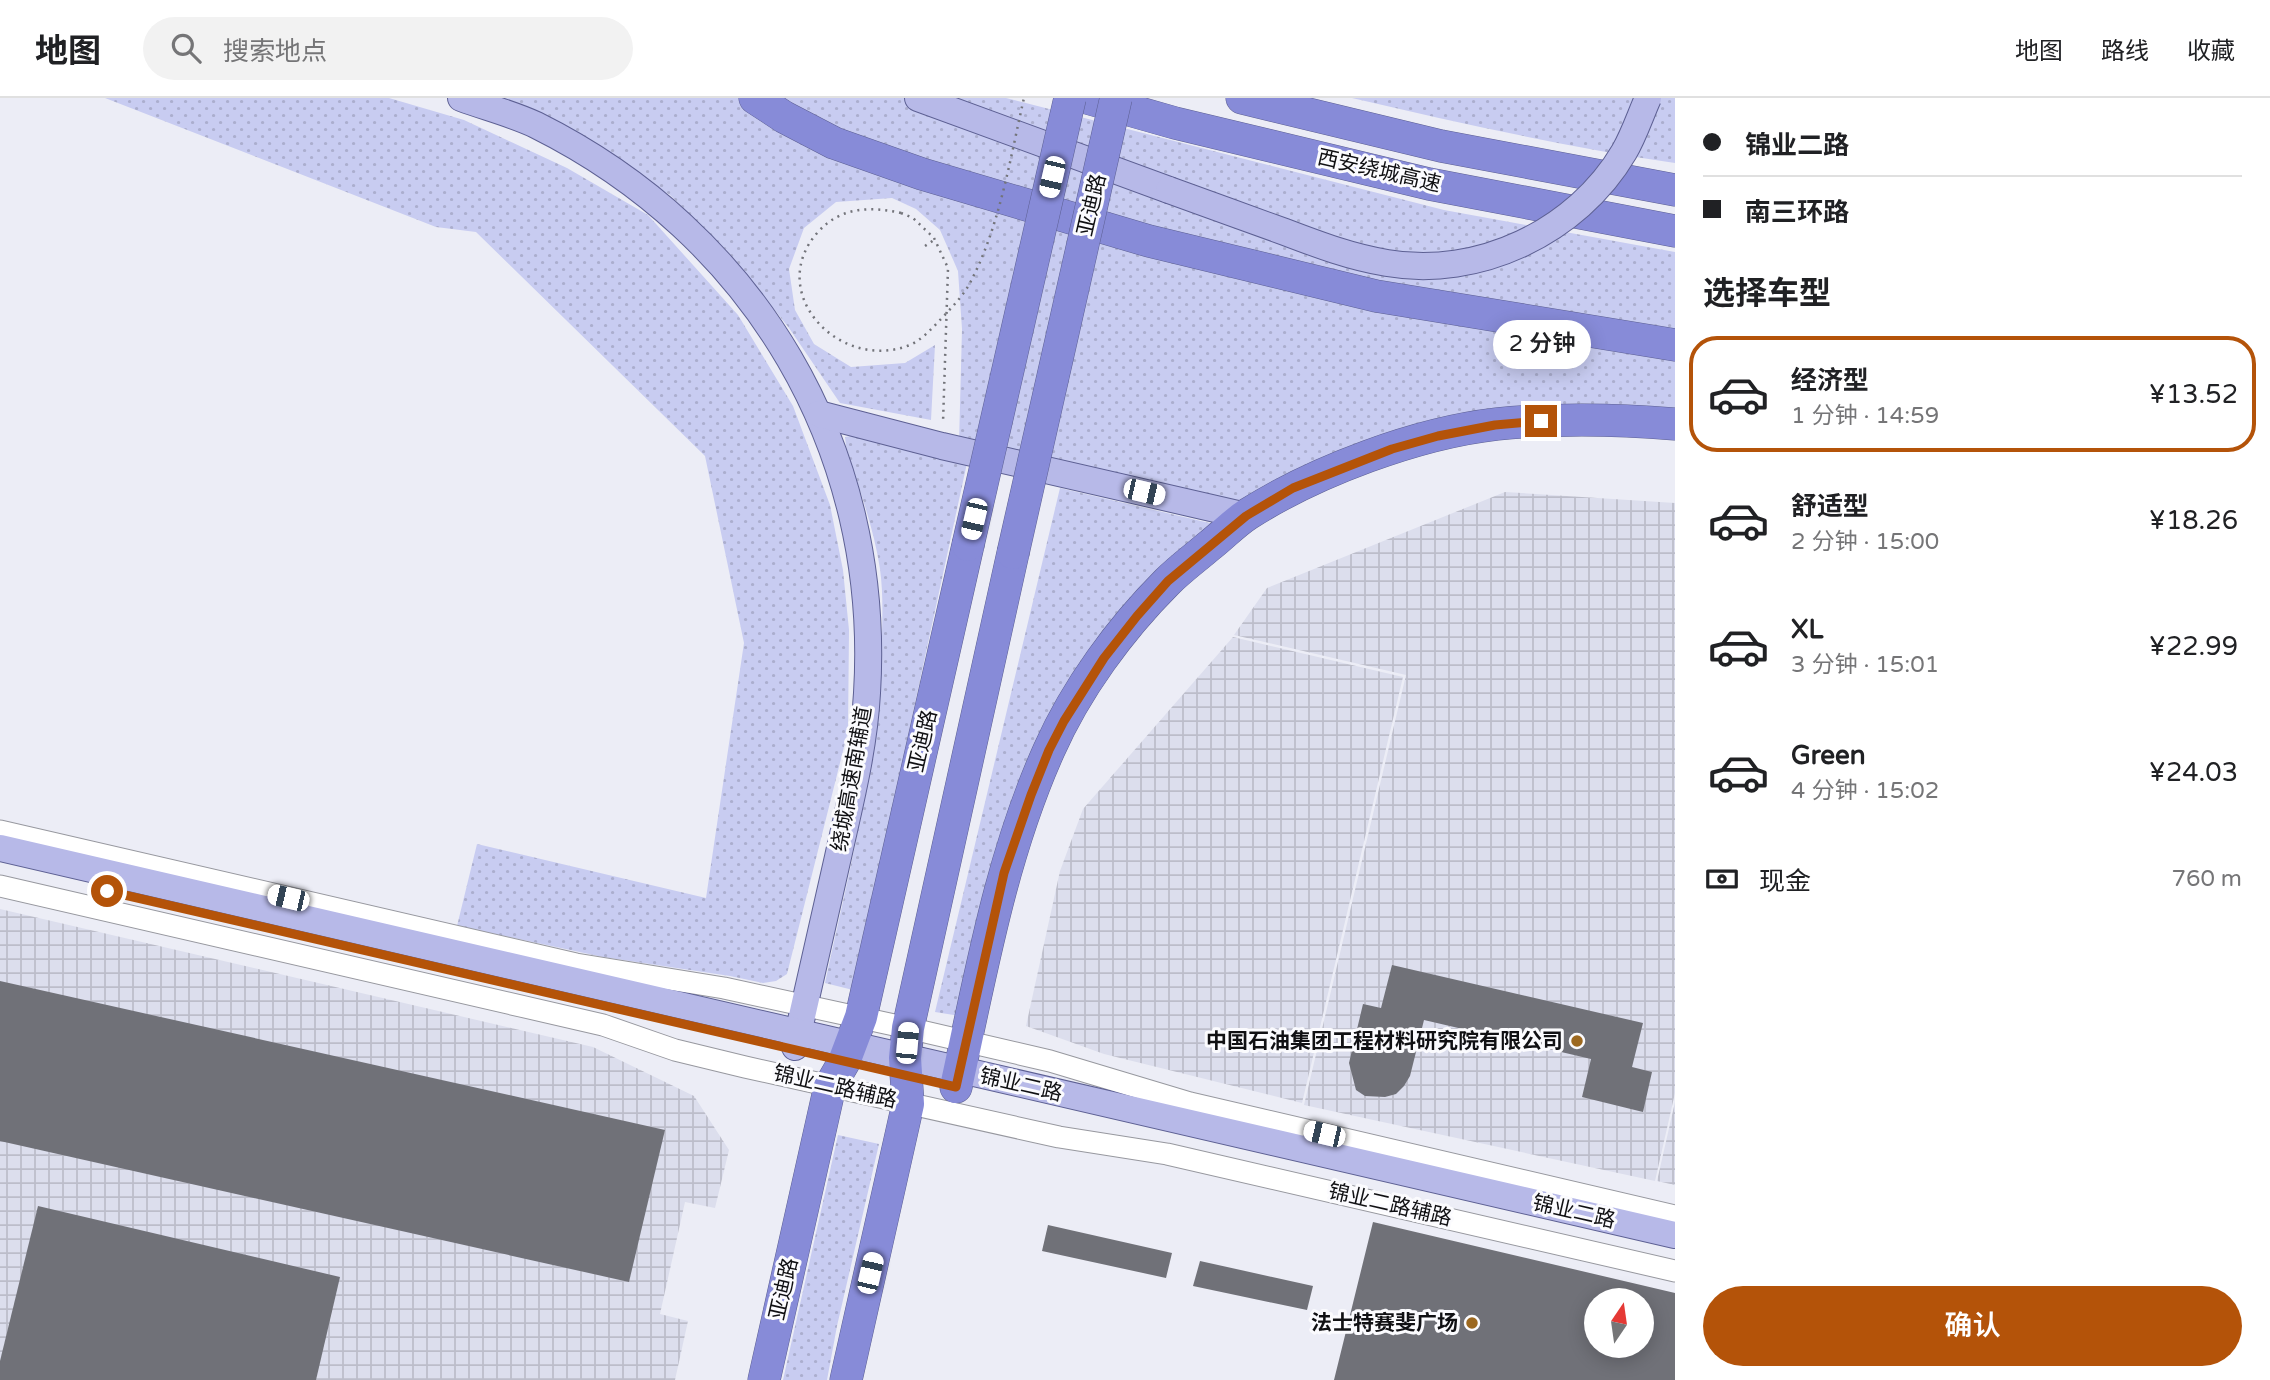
<!DOCTYPE html>
<html lang="zh">
<meta charset="utf-8">
<style>
:root{--surface:#fff;--page:#f2f2f2;--text:#202124;--muted:#757577;--line:#e0e0e0;--accent:#b45309}
body{margin:0;font-family:"Varela Round","Noto Sans SC",sans-serif;background:var(--page);color:var(--text);height:100vh;display:flex;flex-direction:column;font-size:26px;white-space:nowrap}
*{box-sizing:border-box;margin:0}
p{font-size:23px;color:var(--muted)}
.icon{flex:none;width:38px;height:38px;fill:none;stroke:currentColor;stroke-width:2;stroke-linecap:round;stroke-linejoin:round}
.map{position:relative;flex:1;overflow:hidden}
.drawer{display:flex;flex-direction:column;background:var(--surface);width:595px}
.drawer>*{flex:none}
.hud{display:grid;align-content:center;height:154px;padding:0 28px;background:var(--surface)}
.needle{width:46px;rotate:13deg}
.tools{position:absolute;left:1584px;top:1190px;display:grid;gap:14px}
.tools a{display:grid;place-items:center;width:70px;height:70px;border-radius:50%;background:var(--surface);box-shadow:0 4px 18px #0003;font-size:35px}
.end{position:absolute;width:32px;height:32px;margin:-16px;border:9px solid #b45309;background:#fff;box-shadow:0 0 0 4px #fff}
.from{border-radius:50%}
.bubble{position:absolute;height:49px;border-radius:24px;background:var(--surface);box-shadow:0 4px 18px #0003;font-size:23px;font-weight:600;line-height:49px;text-align:center}
.car{position:absolute;width:21px;height:42px;margin:-21px -10px;border-radius:9px;box-shadow:0 0 5px 2px #0007;background:linear-gradient(#fff 24%,#345 0 40%,#fff 0 76%,#345 0 86%,#fff 0)}
.hud b{display:flex;align-items:center;gap:24px;height:66px;font-size:26px}
.hud b+b{border-top:2px solid var(--line)}
.hud i{width:18px;height:18px;background:var(--text)}
ul{padding:0;list-style:none}
li{display:flex;align-items:center;gap:21px;height:116px;margin:0 14px 10px;padding:0 14px;border:4px solid transparent;border-radius:28px}
li div{flex:1}
li b{display:block;font-size:26px}
li em{font-style:normal;font-weight:600}
li.selected{border-color:var(--accent)}
li>.icon{width:63px;height:63px;stroke-width:1.5}
h2{padding:0 28px;font-size:32px;line-height:84px}
.pay{display:flex;align-items:center;gap:18px;height:77px;padding:0 28px;font-size:26px}
.pay p{margin-inline-start:auto}
.action{display:flex;gap:14px;margin-top:auto;padding:14px 28px}
.action a{flex:1;height:80px;border-radius:42px;background:var(--accent);color:#fff;font-size:28px;font-weight:600;line-height:80px;text-align:center}
header{display:flex;align-items:center;gap:42px;box-sizing:border-box;height:98px;padding:0 35px;background:var(--surface);border-bottom:2px solid var(--line)}
header strong{font-size:33px}
nav{display:flex;gap:38px;margin-inline-start:auto;font-size:24px}
.search{width:490px;height:63px;background:var(--page);display:flex;align-items:center;gap:18px;box-sizing:border-box;padding:0 24px;border-radius:38px;color:var(--muted);font-size:26px}
main{display:flex;flex:1;min-height:0}
.map>svg:first-child{display:block}
.industrial{fill:url(#industrial-grid)}
.grass{fill:url(#grass-dots)}
.building{fill:#707178;fill-rule:evenodd}
.lines{fill:none;stroke-linecap:round;stroke-linejoin:round}
.minor-casing{stroke:#97989f;stroke-width:23}
.major-casing{stroke:#5d6093;stroke-width:28}
.highway-casing{stroke:#5d6093;stroke-width:33}
.path{stroke:#73747a;stroke-width:2.5;stroke-dasharray:2 5;stroke-linecap:butt}
.minor{stroke:#fff;stroke-width:21}
.major{stroke:#b7b9e8;stroke-width:26}
.highway{stroke:#878bd8;stroke-width:32}
.major-bridge-casing{stroke:#5d6093;stroke-width:28;stroke-linecap:butt}
.highway-bridge-casing{stroke:#5d6093;stroke-width:33;stroke-linecap:butt}
.path-bridge{stroke:#73747a;stroke-width:2.5;stroke-dasharray:2 5;stroke-linecap:butt}
.major-bridge{stroke:#b7b9e8;stroke-width:26}
.highway-bridge{stroke:#878bd8;stroke-width:32}
.route{stroke:#b45309;stroke-width:9}
.poi-dot{fill:#9c681f;stroke:#fbfbfe;stroke-width:2.5}
.labels{text-anchor:middle;dominant-baseline:central;stroke-width:6;stroke-linejoin:round;paint-order:stroke}
.street-label{font-size:21px;fill:#101013;stroke:#fbfbfe}
.poi-label{font-size:21px;font-weight:bold;fill:#101013;stroke:#fbfbfe;text-anchor:end}
</style>
<header>
<strong>地图</strong>
<div class="search"><svg class="icon" aria-label="search" viewBox="0 0 24 24"><circle cx="10" cy="10" r="6"/><path d="M15 15l6 6"/></svg>搜索地点</div>
<nav><a>地图</a><a>路线</a><a>收藏</a></nav>
</header>
<main>
<div class="map">
<svg width="1675" height="1282" viewBox="0 0 1675 1282">
<defs>
<pattern id="industrial-grid" width="8" height="8" patternUnits="userSpaceOnUse" patternTransform="scale(1.75)"><rect width="8" height="8" fill="#dcdeed"/><path d="M0 4h8M4 0v8" fill="none" stroke="#bcbdca"/></pattern>
<pattern id="grass-dots" width="8" height="8" patternUnits="userSpaceOnUse" patternTransform="scale(1.75)"><rect width="8" height="8" fill="#c8ccf1"/><path d="M2 2h.1M6 6h.1" fill="none" stroke="#abaece" stroke-width="1.8" stroke-linecap="round"/></pattern>
</defs>
<rect width="100%" height="100%" fill="#ecedf6"/>
<g class="industrial">
<path d="M1505 394 1675 405V995L1655 1083 1304 1007 1406 577 1234 537 1267 490Z"/>
<path d="M1233 539 1403 579 1302 1005 1104 956 1026 928 1060 773 1083 711Z"/>
<path d="M0 811 593 949 694 998 729 1052 715 1110 685 1104 660 1216 688 1223 675 1282H0Z"/>
<path d="M1675 1004V1087L1657 1083Z"/>
</g>
<g class="grass">
<path d="M105 0H389L464 22 567 70 648 117 738 217 793 308 830 407 843 472 849 532 848 633 787 876 776 883 763 885 730 878 603 859 457 828 477 746 706 800 744 545 705 358 476 134 436 129Z"/>
<path d="M495 0H1006L1444 112 1675 154V315L1563 310 1244 409 959 345 962 231 958 173 940 132 916 111 892 100 836 104 804 130 789 171 795 212 814 246 851 269 905 265 935 247 931 322 840 305 789 230 730 156 670 97 552 23Z"/>
<path d="M1352 0H1675V65C1566 49 1459 25 1352 0Z"/>
<path d="M851 338 967 365 853 892 825 885C848 778 876 671 881 561 882 532 884 500 880 471 874 430 858 388 846 348L845 339Z"/>
<path d="M1060 390 1218 427 1108 538 960 918 935 914Z"/>
<path d="M838 1037 879 1046 837 1228 827 1282H783Z"/>
</g>
<g class="building">
<path d="M1392 867 1643 925 1632 969 1652 974 1643 1014 1582 999 1591 961 1424 922 1410 978 1404 988 1396 996 1385 999 1365 998 1356 992 1349 965 1363 906 1381 910Z"/>
<path d="M0 883 665 1032 629 1184 0 1043Z"/>
<path d="M38 1108 340 1179 316 1282H0V1263Z"/>
<path d="M1373 1124 1675 1195V1282H1334ZM1596 1202H1642V1248H1596Z"/>
<path d="M1048 1127 1172 1155 1166 1180 1042 1153Z"/>
<path d="M1200 1163 1313 1188 1307 1212 1193 1188Z"/>
</g>
<g class="lines">
<g class="minor-casing">
<g id="minor">
<path d="M0 733 576 866 724 890 908 930 1050 963 1190 1005 1675 1118"/>
<path d="M0 788 603 927 675 952 745 969 1059 1039 1167 1056 1675 1173"/>
</g>
</g>
<g class="major-casing">
<g id="major">
<path d="M461 0C485 9 513 16 536 27 755 136 882 351 867 595 864 651 850 705 838 759 824 822 810 885 795 949"/>
<path d="M918 0 1169 92"/>
<path d="M819 316 942 348 1246 418"/>
<path d="M0 750 1675 1137"/>
</g>
</g>
<g class="highway-casing">
<g id="highway">
<path d="M755 0 784 19 834 45 922 76 1149 143 1376 198 1675 247"/>
<path d="M1087 0 1175 25 1429 86 1675 133"/>
<path d="M1242 0 1441 48 1675 92"/>
<path d="M956 989C981 875 1001 759 1049 652 1076 591 1120 531 1167 484 1180 471 1195 460 1209 448 1222 438 1234 425 1248 416 1316 373 1417 335 1497 326 1556 320 1616 321 1675 326"/>
<path d="M764 1282 830 988 844 964 861 919 968 447"/>
<path d="M846 1282 908 1006 905 960 908 930 1013 455"/>
</g>
</g>
<g class="path">
<path d="M901 115 913 120 934 140 948 170 943 325"/>
<path d="M925 148 934 142"/>
</g>
<use href="#minor" class="minor"/>
<use href="#major" class="major"/>
<use href="#highway" class="highway"/>
<g class="major-bridge-casing">
<path id="major-bridge" d="M1169 92C1208 106 1246 120 1285 134 1319 147 1351 159 1387 165 1478 181 1577 134 1624 54 1634 37 1640 18 1648 0"/>
</g>
<g class="highway-bridge-casing">
<g id="highway-bridge">
<path d="M968 447 1070 0"/>
<path d="M1013 455 1116 0"/>
</g>
</g>
<path class="path-bridge" d="M901 115C871 108 840 109 818 134 764 194 839 275 910 247 923 241 932 230 942 220 953 208 964 197 971 183 1000 127 1010 61 1024 0"/>
<use href="#major-bridge" class="major-bridge"/>
<use href="#highway-bridge" class="highway-bridge"/>
</g>
<g class="lines">
<path class="route" d="M107 793 956 989 1004 775 1031 697 1049 652 1064 623 1104 560 1137 518 1168 483 1246 418 1293 390 1392 351 1438 338 1495 327 1541 323"/>
</g>
<g class="poi-dot">
<circle cx="1577" cy="943" r="7"/>
<circle cx="1472" cy="1225" r="7"/>
</g>
<g class="labels">
<g class="street-label">
<text transform="translate(1379 73) rotate(13)">西安绕城高速</text>
<text transform="translate(1092 107) rotate(-77)">亚迪路</text>
<text transform="translate(923 643) rotate(-77)">亚迪路</text>
<text transform="translate(852 681) rotate(-80)">绕城高速南辅道</text>
<text transform="translate(1021 987) rotate(13)">锦业二路</text>
<text transform="translate(835 989) rotate(13)">锦业二路辅路</text>
<text transform="translate(1390 1107) rotate(13)">锦业二路辅路</text>
<text transform="translate(1574 1114) rotate(13)">锦业二路</text>
<text transform="translate(784 1191) rotate(-77)">亚迪路</text>
</g>
<g class="poi-label">
<text x="1563" y="943">中国石油集团工程材料研究院有限公司</text>
<text x="1458" y="1225">法士特赛斐广场</text>
</g>
</g>
</svg>
<div class="tools">
<a><svg class="needle" viewBox="-14 -14 28 28"><path d="M0-13l5 13h-10z" fill="#e53935"/><path d="M0 13l5-13h-10z" fill="#757577"/></svg></a>
</div>
<i class="end from" style="left:107px;top:793px"></i>
<i class="end" style="left:1541px;top:323px"></i>
<div class="bubble" style="left:1493px;top:222px;width:98px">2 分钟</div>
<i class="car" style="left:1052px;top:79px;rotate:193deg"></i>
<i class="car" style="left:1144px;top:394px;rotate:103deg"></i>
<i class="car" style="left:974px;top:421px;rotate:193deg"></i>
<i class="car" style="left:288px;top:800px;rotate:283deg"></i>
<i class="car" style="left:907px;top:945px;rotate:5deg"></i>
<i class="car" style="left:1324px;top:1036px;rotate:283deg"></i>
<i class="car" style="left:870px;top:1175px;rotate:13deg"></i>
</div>
<section class="drawer">
<div class="hud">
<b><i class="from"></i>锦业二路</b>
<b><i></i>南三环路</b>
</div>
<h2>选择车型</h2>
<ul>
<li class="selected"><svg class="icon" aria-label="car" viewBox="0 0 24 24"><path d="M5 17H2v-5l4-1 3-4h7l3 4 3 1v5h-3M9 17h6M6 11h13"/><circle cx="7" cy="17" r="2"/><circle cx="17" cy="17" r="2"/></svg><div><b>经济型</b><p>1 分钟 · 14:59</p></div><em>¥13.52</em></li>
<li><svg class="icon" aria-label="car" viewBox="0 0 24 24"><path d="M5 17H2v-5l4-1 3-4h7l3 4 3 1v5h-3M9 17h6M6 11h13"/><circle cx="7" cy="17" r="2"/><circle cx="17" cy="17" r="2"/></svg><div><b>舒适型</b><p>2 分钟 · 15:00</p></div><em>¥18.26</em></li>
<li><svg class="icon" aria-label="car" viewBox="0 0 24 24"><path d="M5 17H2v-5l4-1 3-4h7l3 4 3 1v5h-3M9 17h6M6 11h13"/><circle cx="7" cy="17" r="2"/><circle cx="17" cy="17" r="2"/></svg><div><b>XL</b><p>3 分钟 · 15:01</p></div><em>¥22.99</em></li>
<li><svg class="icon" aria-label="car" viewBox="0 0 24 24"><path d="M5 17H2v-5l4-1 3-4h7l3 4 3 1v5h-3M9 17h6M6 11h13"/><circle cx="7" cy="17" r="2"/><circle cx="17" cy="17" r="2"/></svg><div><b>Green</b><p>4 分钟 · 15:02</p></div><em>¥24.03</em></li>
</ul>
<div class="pay"><svg class="icon" aria-label="cash" viewBox="0 0 24 24"><path d="M3 7h18v10H3z"/><circle cx="12" cy="12" r="2"/></svg>现金<p>760 m</p></div>
<div class="action"><a>确认</a></div>
</section>
</main>
